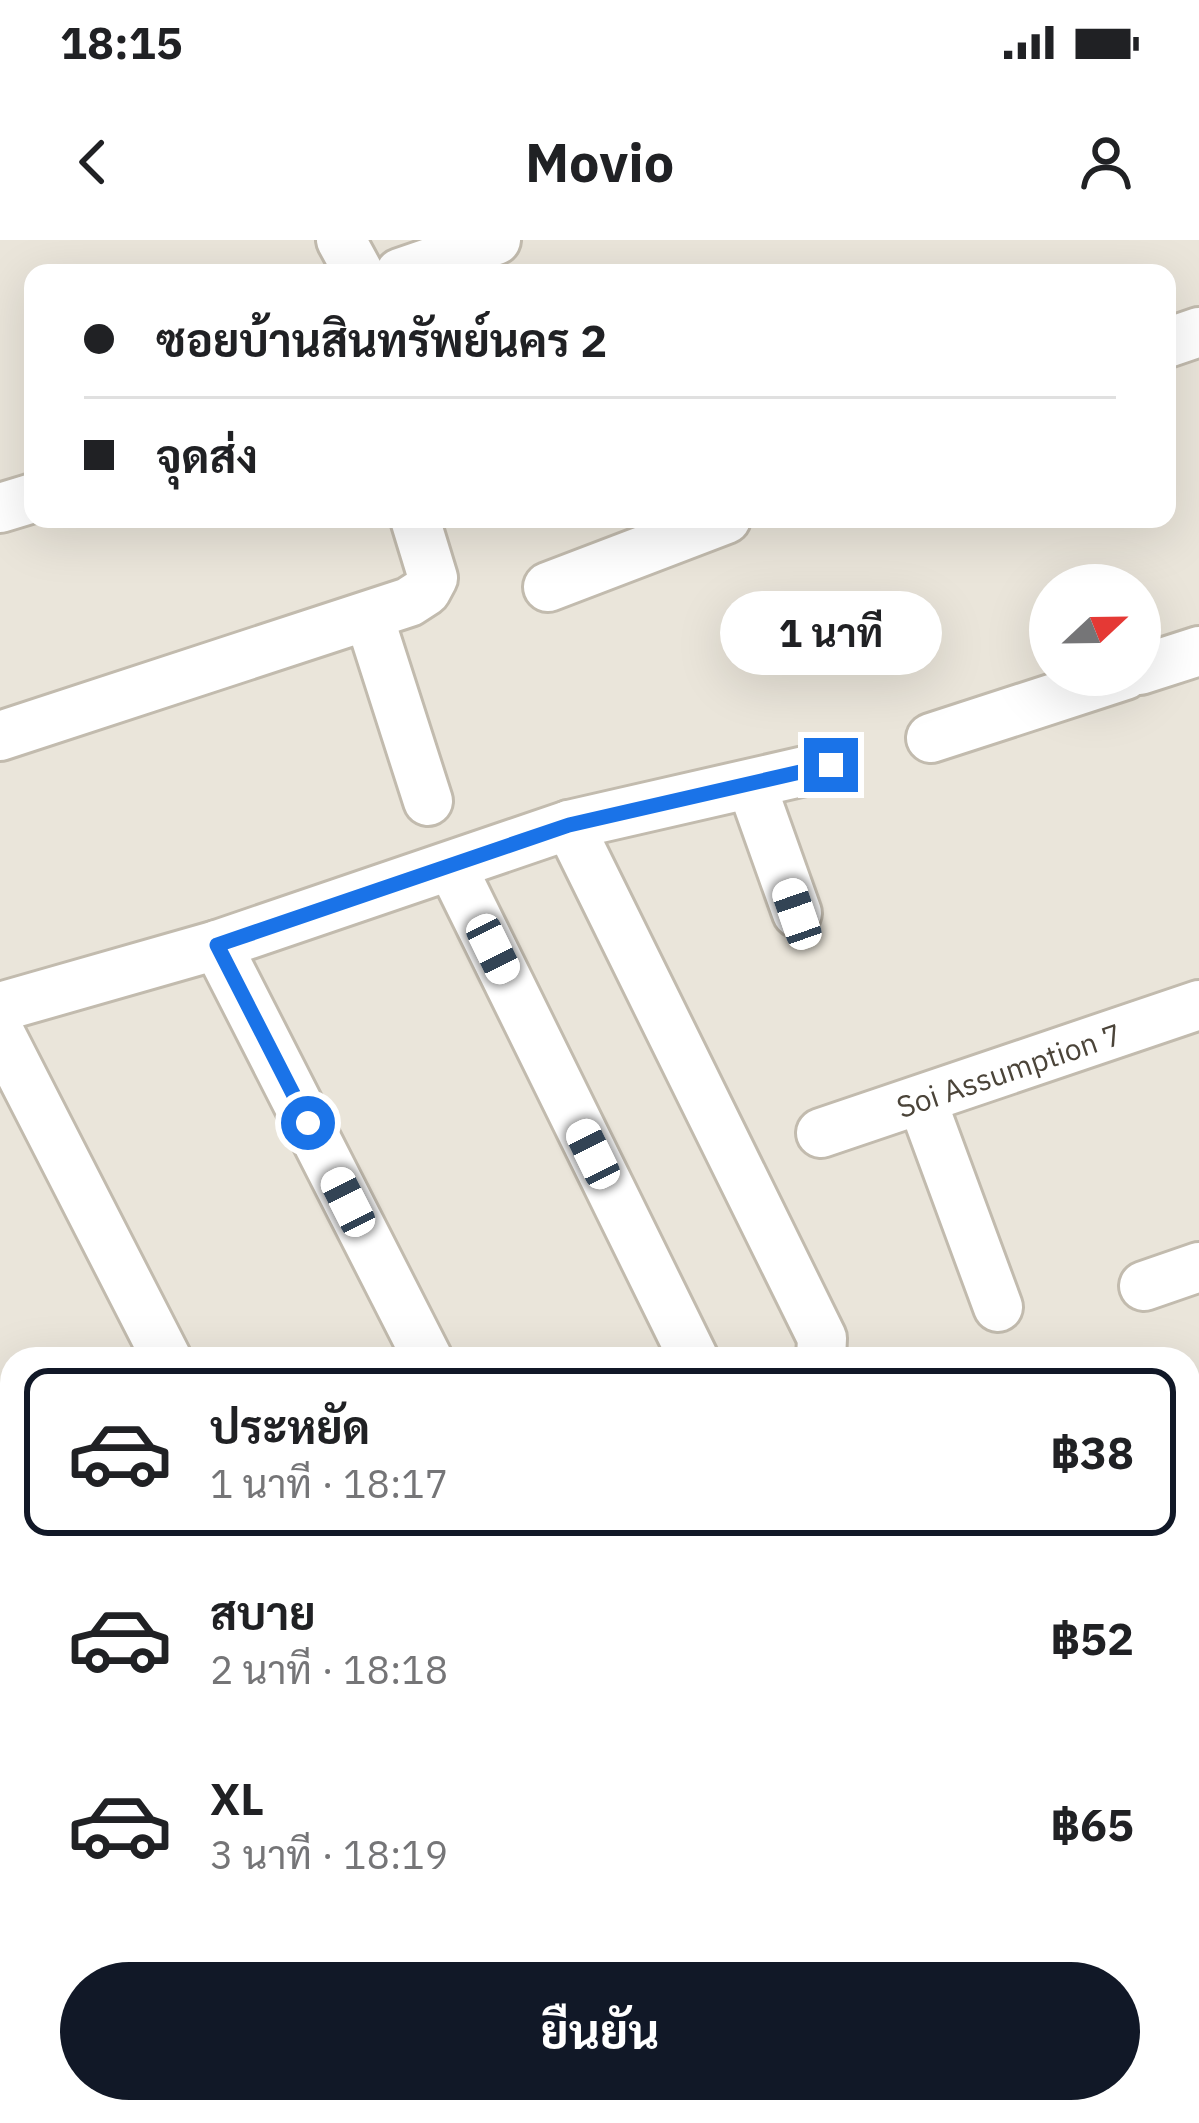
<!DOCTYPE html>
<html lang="th">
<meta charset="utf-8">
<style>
:root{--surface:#fff;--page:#f2f2f2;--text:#202124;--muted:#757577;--line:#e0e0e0;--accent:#111827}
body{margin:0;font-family:"IBM Plex Sans",Sarabun,sans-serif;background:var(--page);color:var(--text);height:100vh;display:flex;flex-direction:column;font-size:45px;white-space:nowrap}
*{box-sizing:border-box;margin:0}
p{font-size:39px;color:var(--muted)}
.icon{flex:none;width:66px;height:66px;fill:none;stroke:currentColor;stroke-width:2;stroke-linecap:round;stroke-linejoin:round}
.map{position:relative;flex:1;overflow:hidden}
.side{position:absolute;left:0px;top:1107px;width:1200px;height:777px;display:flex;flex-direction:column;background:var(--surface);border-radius:36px 36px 0 0;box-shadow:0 12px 48px #0002}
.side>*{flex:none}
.guide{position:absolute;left:24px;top:24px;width:1152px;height:264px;border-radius:24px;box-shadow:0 12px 48px #0002;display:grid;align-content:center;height:264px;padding:0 60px;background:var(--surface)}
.needle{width:78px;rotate:68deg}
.controls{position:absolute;left:1029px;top:324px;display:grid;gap:24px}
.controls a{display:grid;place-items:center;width:132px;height:132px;border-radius:50%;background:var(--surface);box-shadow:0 12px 48px #0002;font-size:60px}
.end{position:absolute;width:54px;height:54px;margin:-27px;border:15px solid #1a73e8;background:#fff;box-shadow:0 0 0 6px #fff}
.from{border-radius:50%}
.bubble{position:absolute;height:84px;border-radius:42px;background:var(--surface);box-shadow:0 12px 48px #0002;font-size:39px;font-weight:700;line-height:84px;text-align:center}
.car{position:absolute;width:36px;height:72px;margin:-36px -18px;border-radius:15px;box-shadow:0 0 9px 3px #0007;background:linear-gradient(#fff 24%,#345 0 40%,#fff 0 76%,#345 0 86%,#fff 0)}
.guide b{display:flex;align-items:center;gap:42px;height:114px;font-size:45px}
.guide b+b{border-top:3px solid var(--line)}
.guide i{width:30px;height:30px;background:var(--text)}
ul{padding:21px 0 0;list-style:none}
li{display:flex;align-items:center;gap:36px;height:168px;margin:0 24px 18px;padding:0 36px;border:6px solid transparent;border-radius:24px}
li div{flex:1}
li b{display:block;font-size:45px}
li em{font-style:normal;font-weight:700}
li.selected{border-color:var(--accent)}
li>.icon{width:108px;height:108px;stroke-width:1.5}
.action{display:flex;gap:24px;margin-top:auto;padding:24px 60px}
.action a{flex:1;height:138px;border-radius:72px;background:var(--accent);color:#fff;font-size:48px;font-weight:700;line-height:138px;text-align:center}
.status{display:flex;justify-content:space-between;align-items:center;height:84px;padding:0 60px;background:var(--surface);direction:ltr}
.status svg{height:33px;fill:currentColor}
header{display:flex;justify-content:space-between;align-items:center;height:156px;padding:0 60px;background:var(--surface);font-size:54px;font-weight:700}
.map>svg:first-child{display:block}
.residential{fill:#eae5da;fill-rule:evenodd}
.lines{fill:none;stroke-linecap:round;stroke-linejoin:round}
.canal{stroke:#a9d4f2;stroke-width:36}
.minor-casing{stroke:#c2bbae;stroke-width:54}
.path{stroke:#c4b79f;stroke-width:6;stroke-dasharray:6 6;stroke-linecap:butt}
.minor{stroke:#fff;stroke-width:48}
.route{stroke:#1a73e8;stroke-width:15}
.labels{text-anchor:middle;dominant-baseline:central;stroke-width:9;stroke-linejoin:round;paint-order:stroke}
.street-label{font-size:30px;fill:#4b4439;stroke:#fff}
</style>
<div class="status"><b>18:15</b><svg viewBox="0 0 49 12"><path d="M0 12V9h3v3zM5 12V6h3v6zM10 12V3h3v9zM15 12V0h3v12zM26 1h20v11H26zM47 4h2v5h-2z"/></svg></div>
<header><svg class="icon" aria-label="back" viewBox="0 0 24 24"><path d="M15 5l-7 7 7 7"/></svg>Movio<svg class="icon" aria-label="person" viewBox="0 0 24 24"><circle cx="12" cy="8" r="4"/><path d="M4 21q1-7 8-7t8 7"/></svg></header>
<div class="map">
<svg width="1199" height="1883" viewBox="0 0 1199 1883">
<rect width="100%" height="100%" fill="#f6f3ec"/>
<g class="residential">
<path d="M0 0H1199V1883H160L154 1872H1188V1119H12V1606L0 1583ZM33 33H1167V279H33ZM1050 345H1140V435H1050Z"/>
<path d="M0 1686 12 1708V1872H101L107 1883H0Z"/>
</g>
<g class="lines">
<g class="canal">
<path d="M0 1647 12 1670"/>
<path d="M119 1872 125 1883"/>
</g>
<g class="minor-casing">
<g id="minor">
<path d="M341 0 359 33"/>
<path d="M400 33 496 0"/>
<path d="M1167 103 1199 92"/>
<path d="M0 268 33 258"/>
<path d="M548 347 726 279"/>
<path d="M369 377 428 561"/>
<path d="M1140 430 1199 411"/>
<path d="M0 496 409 362 426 351 433 338 415 279"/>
<path d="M931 498 1125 435"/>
<path d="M751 544 797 673"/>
<path d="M569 585 822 1098 821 1119"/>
<path d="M452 627 694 1119"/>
<path d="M217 705 428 1119"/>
<path d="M0 767 217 705 569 585 831 525"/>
<path d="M0 793 167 1119"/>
<path d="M922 861 998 1067"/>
<path id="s1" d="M821 893 1199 765"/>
<path d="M1144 1046 1199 1027"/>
<path d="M1188 1253 1199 1250"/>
<path d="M0 1288 12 1312"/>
<path d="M1188 1690 1199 1687"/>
<path d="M287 1872 292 1883"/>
<path d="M546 1872 552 1883"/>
<path d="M791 1872 792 1883"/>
<path d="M978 1872 982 1880"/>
</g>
</g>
<g class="path">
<path d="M0 1592 12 1615"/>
<path d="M147 1872 153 1883"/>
</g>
<use href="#minor" class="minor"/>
</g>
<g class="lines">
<path class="route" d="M308 883 217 705 569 585 831 525"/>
</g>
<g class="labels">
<g class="street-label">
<text stroke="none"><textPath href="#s1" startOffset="198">Soi Assumption 7</textPath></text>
</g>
</g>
</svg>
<div class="controls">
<a><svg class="needle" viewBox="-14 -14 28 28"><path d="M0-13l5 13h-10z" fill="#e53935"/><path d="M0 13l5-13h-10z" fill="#757577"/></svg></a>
</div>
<i class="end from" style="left:308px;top:883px"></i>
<i class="end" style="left:831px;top:525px"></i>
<div class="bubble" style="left:720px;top:351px;width:222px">1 นาที</div>
<i class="car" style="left:797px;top:674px;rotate:341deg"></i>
<i class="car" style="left:493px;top:709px;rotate:154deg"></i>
<i class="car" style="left:593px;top:914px;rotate:334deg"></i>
<i class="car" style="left:348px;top:962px;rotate:333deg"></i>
<div class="guide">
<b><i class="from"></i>ซอยบ้านสินทรัพย์นคร 2</b>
<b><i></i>จุดส่ง</b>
</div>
<section class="side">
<ul>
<li class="selected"><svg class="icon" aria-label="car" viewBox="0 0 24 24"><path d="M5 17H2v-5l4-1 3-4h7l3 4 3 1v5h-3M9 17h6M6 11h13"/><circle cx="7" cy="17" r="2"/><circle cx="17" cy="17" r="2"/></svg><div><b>ประหยัด</b><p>1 นาที · 18:17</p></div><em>฿38</em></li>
<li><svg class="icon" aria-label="car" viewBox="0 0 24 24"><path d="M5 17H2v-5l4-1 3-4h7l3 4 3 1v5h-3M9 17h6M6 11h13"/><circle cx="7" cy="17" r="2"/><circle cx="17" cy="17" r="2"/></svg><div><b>สบาย</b><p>2 นาที · 18:18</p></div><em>฿52</em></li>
<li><svg class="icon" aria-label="car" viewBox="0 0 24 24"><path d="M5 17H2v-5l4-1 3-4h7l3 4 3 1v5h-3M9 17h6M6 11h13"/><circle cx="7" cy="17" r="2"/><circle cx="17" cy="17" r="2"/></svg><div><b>XL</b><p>3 นาที · 18:19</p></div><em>฿65</em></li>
</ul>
<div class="action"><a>ยืนยัน</a></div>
</section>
</div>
